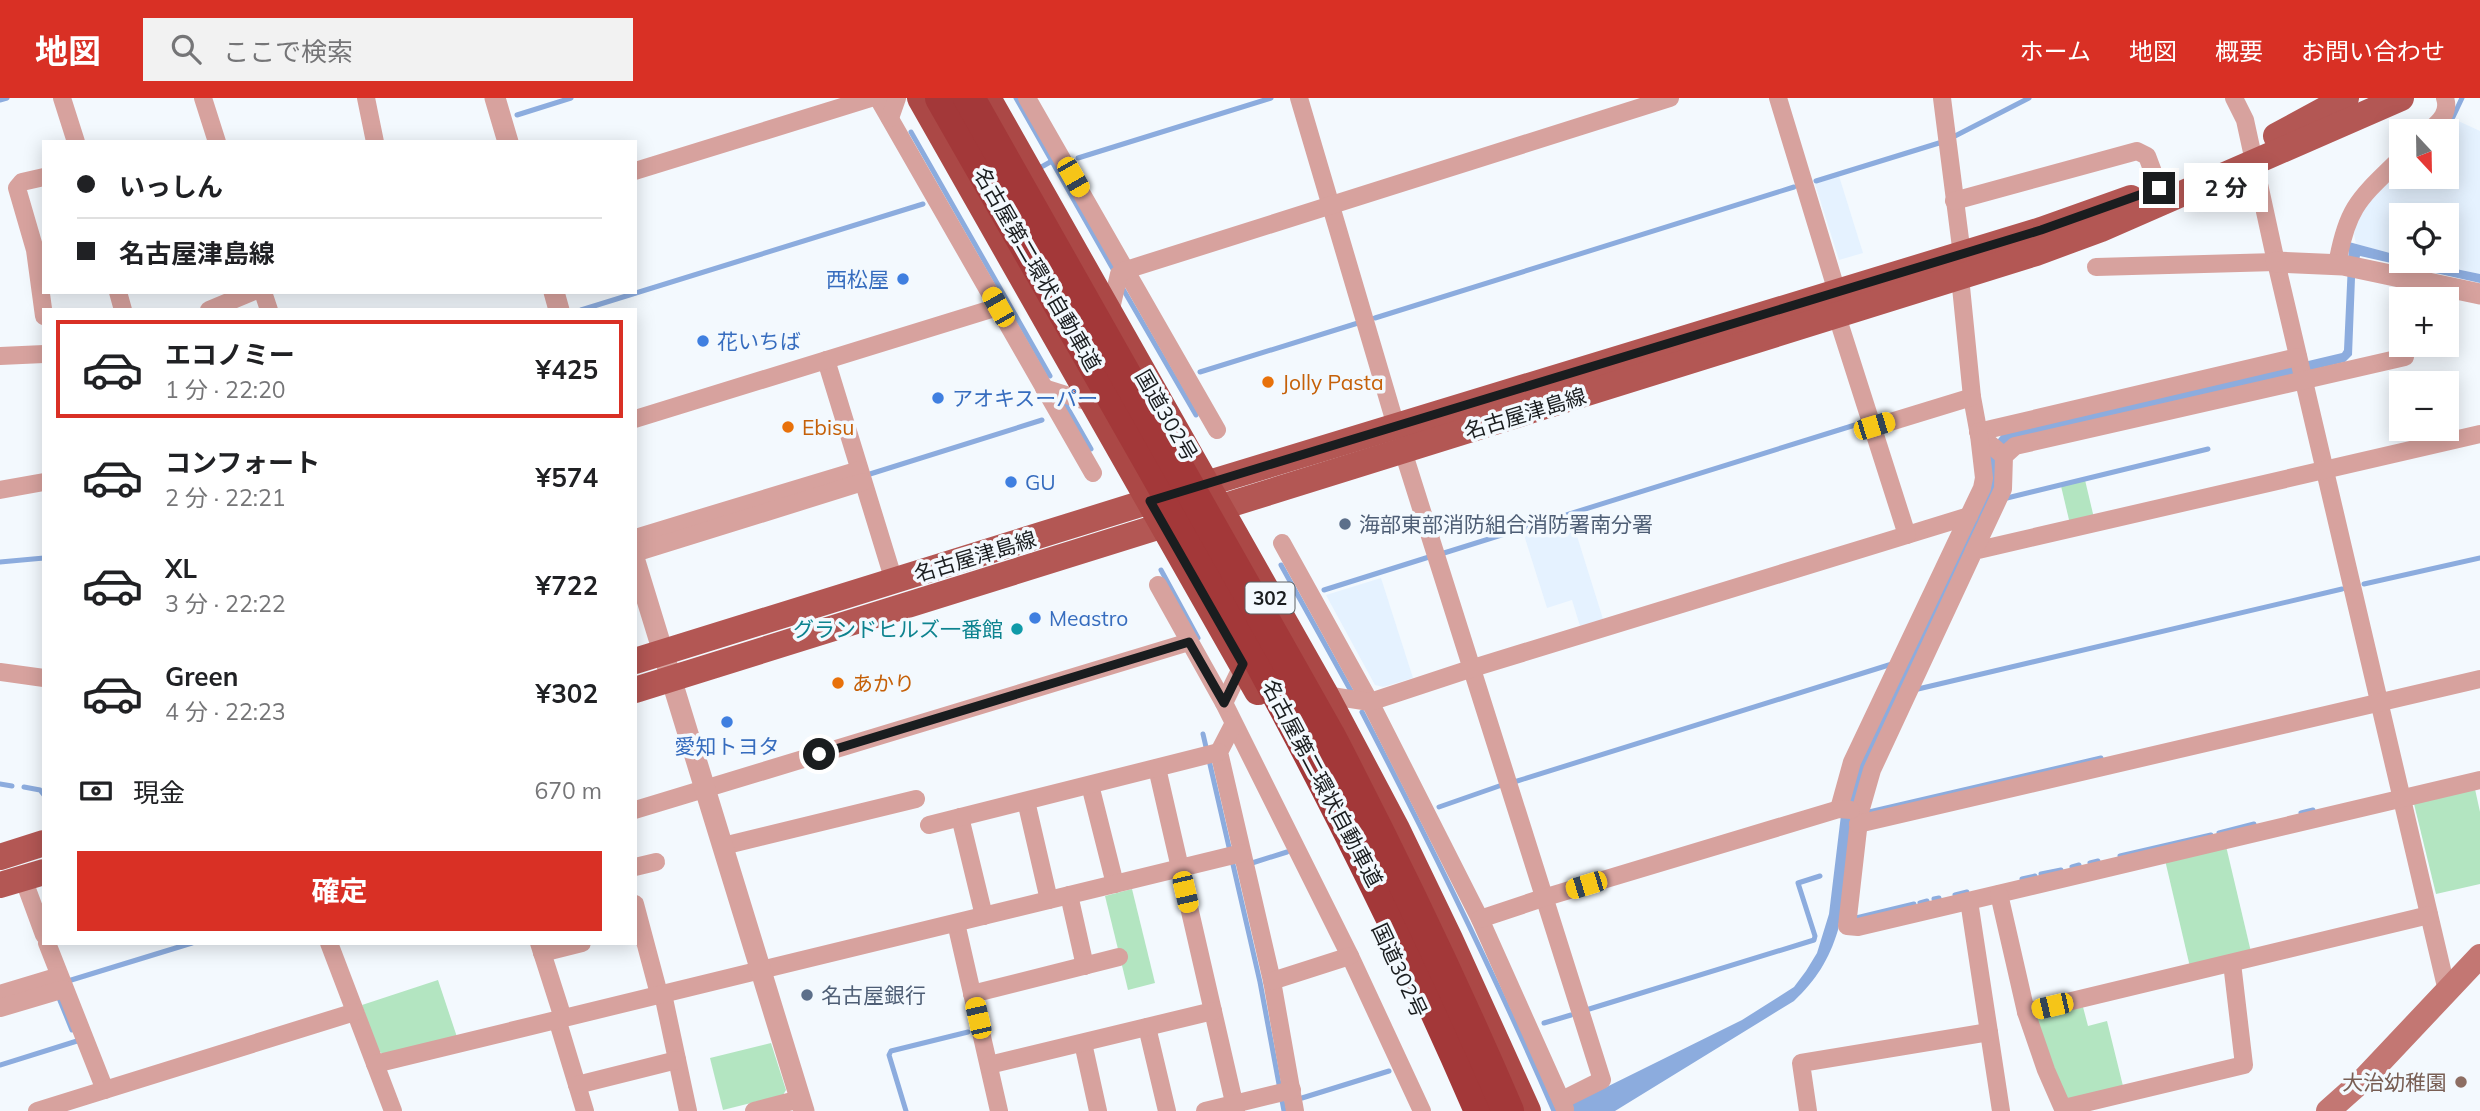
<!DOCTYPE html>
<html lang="ja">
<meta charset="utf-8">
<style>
:root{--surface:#fff;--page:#f2f2f2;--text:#202124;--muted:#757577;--line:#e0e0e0;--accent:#d93025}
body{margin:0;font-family:Mulish,"Noto Sans JP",sans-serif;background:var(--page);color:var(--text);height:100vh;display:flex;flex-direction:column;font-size:26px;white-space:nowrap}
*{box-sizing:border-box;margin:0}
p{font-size:23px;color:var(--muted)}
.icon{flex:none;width:38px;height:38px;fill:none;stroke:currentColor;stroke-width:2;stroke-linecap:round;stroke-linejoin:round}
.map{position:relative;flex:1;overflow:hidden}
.sheet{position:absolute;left:42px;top:210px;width:595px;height:637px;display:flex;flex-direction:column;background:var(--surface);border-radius:0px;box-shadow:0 4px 18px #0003}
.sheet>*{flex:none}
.guide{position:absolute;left:42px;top:42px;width:595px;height:154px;border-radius:0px;box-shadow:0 4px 18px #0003;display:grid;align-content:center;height:154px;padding:0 35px;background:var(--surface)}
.needle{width:46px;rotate:158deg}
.buttons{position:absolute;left:2389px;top:21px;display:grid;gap:14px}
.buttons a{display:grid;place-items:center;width:70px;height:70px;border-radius:0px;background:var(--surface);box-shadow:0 4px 18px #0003;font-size:35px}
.end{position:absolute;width:32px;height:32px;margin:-16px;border:9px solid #1a1d1f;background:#fff;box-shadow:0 0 0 4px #fff}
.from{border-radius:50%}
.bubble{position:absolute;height:49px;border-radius:0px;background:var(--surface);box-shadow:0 4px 18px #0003;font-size:23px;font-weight:700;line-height:49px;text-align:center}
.car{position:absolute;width:21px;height:42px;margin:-21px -10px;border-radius:9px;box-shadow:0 0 5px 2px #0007;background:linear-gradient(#f5c518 24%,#345 0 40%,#f5c518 0 76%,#345 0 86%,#f5c518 0)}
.guide b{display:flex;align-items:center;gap:24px;height:66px;font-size:26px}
.guide b+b{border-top:2px solid var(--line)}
.guide i{width:18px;height:18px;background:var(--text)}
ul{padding:12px 0 0;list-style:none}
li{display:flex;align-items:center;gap:21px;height:98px;margin:0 14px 10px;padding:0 21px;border:4px solid transparent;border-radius:0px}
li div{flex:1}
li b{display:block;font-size:26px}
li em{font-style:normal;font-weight:700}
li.active{border-color:var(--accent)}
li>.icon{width:63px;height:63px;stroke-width:1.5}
.pay{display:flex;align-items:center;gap:18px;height:77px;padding:0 35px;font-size:26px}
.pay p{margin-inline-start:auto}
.action{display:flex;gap:14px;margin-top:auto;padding:14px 35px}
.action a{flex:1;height:80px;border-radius:0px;background:var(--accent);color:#fff;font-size:28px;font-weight:700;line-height:80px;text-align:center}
header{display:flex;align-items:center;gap:42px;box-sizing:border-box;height:98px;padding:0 35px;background:var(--accent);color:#fff}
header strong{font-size:33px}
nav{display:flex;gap:38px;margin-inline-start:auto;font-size:24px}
.search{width:490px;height:63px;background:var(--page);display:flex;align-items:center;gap:18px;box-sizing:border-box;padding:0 24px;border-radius:0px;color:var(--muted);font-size:26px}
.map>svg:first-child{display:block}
.built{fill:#e5f2ff}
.green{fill:#b3e5c1}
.water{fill:#8cacde}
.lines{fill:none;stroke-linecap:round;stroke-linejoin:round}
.stream{stroke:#8cacde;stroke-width:5}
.minor{stroke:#d7a29e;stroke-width:18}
.tertiary{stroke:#d7a29e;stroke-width:21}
.secondary{stroke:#c37773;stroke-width:24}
.primary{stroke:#b35754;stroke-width:26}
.trunk{stroke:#ab4846;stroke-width:28}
.motorway{stroke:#a33839;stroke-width:32}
.route{stroke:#1a1d1f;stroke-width:9}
.shop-dot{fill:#3f7fe0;stroke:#f3f9fe;stroke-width:2.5}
.food-dot{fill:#e8710a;stroke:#f3f9fe;stroke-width:2.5}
.service-dot{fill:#5c6f8a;stroke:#f3f9fe;stroke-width:2.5}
.culture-dot{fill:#0f9aa8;stroke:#f3f9fe;stroke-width:2.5}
.education-dot{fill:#8d6e63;stroke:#f3f9fe;stroke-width:2.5}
.labels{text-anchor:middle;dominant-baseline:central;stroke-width:7;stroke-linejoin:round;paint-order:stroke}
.shield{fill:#f3f9fe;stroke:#5b5f62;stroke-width:2}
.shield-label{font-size:19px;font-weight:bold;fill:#1a1d1f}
.street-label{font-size:21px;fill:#1a1d1f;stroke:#f3f9fe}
.shop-label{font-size:21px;fill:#366cbe;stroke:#f3f9fe;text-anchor:start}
.food-label{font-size:21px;fill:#c56008;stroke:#f3f9fe;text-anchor:start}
.service-label{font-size:21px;fill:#4e5e75;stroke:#f3f9fe;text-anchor:start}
.culture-label{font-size:21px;fill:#0d838f;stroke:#f3f9fe;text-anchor:end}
.education-label{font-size:21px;fill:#785e54;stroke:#f3f9fe;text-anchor:end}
</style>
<header>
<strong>地図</strong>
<div class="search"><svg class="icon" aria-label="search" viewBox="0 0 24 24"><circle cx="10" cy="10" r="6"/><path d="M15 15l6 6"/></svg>ここで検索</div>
<nav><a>ホーム</a><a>地図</a><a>概要</a><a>お問い合わせ</a></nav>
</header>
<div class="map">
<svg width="2480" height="1013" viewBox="0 0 2480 1013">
<rect width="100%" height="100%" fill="#f3f9fe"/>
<g class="built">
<path d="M2454 21 2480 33V176L2418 163H2446V117H2401V158L2356 146 2354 136 2357 120 2369 102 2401 71V79H2446V33H2441Z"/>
<path d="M1839 78 1863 155 1839 162 1815 86Z"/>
<path d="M1572 422 1603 521 1580 528 1572 502 1547 510 1524 437Z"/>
<path d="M1381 480 1413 580 1383 589 1375 587 1326 497Z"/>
</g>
<g class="green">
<path d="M2085 382 2094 420 2070 426 2061 388Z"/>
<path d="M2475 691 2480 714V786L2436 796 2414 706Z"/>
<path d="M2226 748 2251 854 2190 869 2165 762Z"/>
<path d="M1132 791 1155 885 1128 892 1105 798Z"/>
<path d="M438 882 457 939 385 957 378 953 362 907Z"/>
<path d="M2083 909 2088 928 2107 923 2123 988 2066 1002 2044 952 2037 919Z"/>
<path d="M771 945 786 992 783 997 723 1012 710 960Z"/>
</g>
<path class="water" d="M2349 144 2401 158V163H2418L2480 176V185L2360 158 2355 180 2352 257 2345 264 2014 342 1998 388 1855 705 1838 832C1829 862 1816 882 1794 903L1615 1013H1558L1742 922 1794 889 1806 873 1817 855 1829 816 1841 717 1856 664 1985 394 1986 356 2003 335 2342 255 2344 252Z"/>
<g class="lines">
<g class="stream">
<path d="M1016 0 1113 171"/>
<path d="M0 2 7 0"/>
<path d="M517 17 571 0"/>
<path d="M2448 24 2453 19 2462 0"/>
<path d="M911 34 1050 278"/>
<path d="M1955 38 2029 0"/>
<path d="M1078 60 1271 0"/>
<path d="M1036 72 1052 63"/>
<path d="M1816 83 1939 45"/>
<path d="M1123 191 1196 317"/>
<path d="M581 212 923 106"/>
<path d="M1375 220 1794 89"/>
<path d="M1200 274 1358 225"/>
<path d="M1063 302 1091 351"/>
<path d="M870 376 1042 322"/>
<path d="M2007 400 2208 351"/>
<path d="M1444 455 1855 327"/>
<path d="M0 464 44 460"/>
<path d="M1281 467 1351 593"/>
<path d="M1161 472 1198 540"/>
<path d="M2364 486 2480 460"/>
<path d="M1324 492 1429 459"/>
<path d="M1918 591 2342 491"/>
<path d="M1362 614C1430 745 1495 877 1554 1013"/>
<path d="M1203 636 1260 884 1284 1013"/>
<path d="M1514 684 1892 566"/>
<path d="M0 686 12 688"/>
<path d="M24 689 40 692 44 697"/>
<path d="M1439 709 1502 687"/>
<path d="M1869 714 2101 660"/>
<path d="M2301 715 2313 712"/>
<path d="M2219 735 2254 726"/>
<path d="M2120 758 2211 737"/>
<path d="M1252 765 1287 754"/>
<path d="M2090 765 2098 763"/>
<path d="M2072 769 2079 767"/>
<path d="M2041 776 2061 772"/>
<path d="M2022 781 2035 778"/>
<path d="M1955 797 1967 794"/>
<path d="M1934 801 1939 800"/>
<path d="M1920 805 1927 803"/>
<path d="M1856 820 1914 806"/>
<path d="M68 883 192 845"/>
<path d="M59 900 72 932"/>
<path d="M1586 912 1814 842 1815 838 1798 785 1820 778"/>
<path d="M1544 925 1571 917"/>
<path d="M0 967 77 943"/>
<path d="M1302 1000 1389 973"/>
<path d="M906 1013 889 957 891 953 968 934"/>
</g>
<g class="minor">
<path d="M62 0 76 44"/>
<path d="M203 0 217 44"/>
<path d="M366 0 375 44"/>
<path d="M878 0 1093 375"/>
<path d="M1027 0 1217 332"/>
<path d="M1299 0 1396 328"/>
<path d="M1942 0 1962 157"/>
<path d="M2234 0 2245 22 2276 164 2447 893"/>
<path d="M890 20 897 0"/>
<path d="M2429 33C2439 24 2450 15 2445 0"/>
<path d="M635 73 871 0"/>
<path d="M44 79 22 84 17 90 35 152 44 218"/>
<path d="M1954 103 2137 53 2147 58 2159 90"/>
<path d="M2337 167C2347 108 2360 100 2401 60"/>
<path d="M2096 169 2276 164"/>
<path d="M1960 179 1972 299 1979 337 2004 358"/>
<path d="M118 194 123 212"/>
<path d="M263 194 269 212"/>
<path d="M209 212 252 194"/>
<path d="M1110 215 1119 176 1126 172 1670 0"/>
<path d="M0 258 44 256"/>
<path d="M826 262 894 483"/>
<path d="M1044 290 1095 306"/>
<path d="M635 321 998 209"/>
<path d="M1874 329 1972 299"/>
<path d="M1978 334 2298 259"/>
<path d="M2480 336 1974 453 1872 672 1860 714 1847 828 1858 829 2480 682"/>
<path d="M1403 353 1602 982 1562 1002"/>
<path d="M0 392 44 384"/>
<path d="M1907 437 1969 418"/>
<path d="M635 440 859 372"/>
<path d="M1282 445 1370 604 1480 821 1565 1011"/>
<path d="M1974 453 2003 391 2004 358 2015 348 2405 259"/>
<path d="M635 455 863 384"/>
<path d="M1158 487 1224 605 1350 858 1422 1013"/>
<path d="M0 574 44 580"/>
<path d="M1325 597 1370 604 1473 570 1907 437 1837 218V194L1778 0"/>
<path d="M1224 605 1243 566"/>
<path d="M1233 627 1219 654 1272 883 1295 1013"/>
<path d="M1157 670 1236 1013"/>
<path d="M1090 687 1115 786"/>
<path d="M1026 703 1049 802"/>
<path d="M1839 711 1852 664 1982 390 1984 380 1979 337"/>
<path d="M635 712 1189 544"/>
<path d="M960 719 984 818"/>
<path d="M1858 726 2480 581"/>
<path d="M929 727 1219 654"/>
<path d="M723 748 916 701"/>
<path d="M635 769 656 764"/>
<path d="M23 780 44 837"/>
<path d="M1999 796 2026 914 2046 972 2064 1013"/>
<path d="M1069 797 1085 868"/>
<path d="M1969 803 2001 1013"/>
<path d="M635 806 659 896"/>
<path d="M1480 821 1543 800 1839 711 1851 712"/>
<path d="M956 825 999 1013"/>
<path d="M47 845 105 992"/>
<path d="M329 845 393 1013"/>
<path d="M539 845 563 920"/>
<path d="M542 855 582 845"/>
<path d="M1272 883 1350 858"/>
<path d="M0 896 59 878"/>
<path d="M663 896 688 1013"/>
<path d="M972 896 1119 859"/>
<path d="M0 910 64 891"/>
<path d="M2026 914 2429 817"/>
<path d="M557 921 585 1013"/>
<path d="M1147 929 1167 1013"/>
<path d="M1083 945 1098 1013"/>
<path d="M375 966 1242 755"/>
<path d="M989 967 1213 913"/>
<path d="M577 987 677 962"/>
<path d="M2064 1010 2244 967 2232 865"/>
<path d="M37 1013 355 914"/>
<path d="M754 1013 800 1001"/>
<path d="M1205 1013 1292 992"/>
<path d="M1808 1013 1801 965 1989 934"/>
</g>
<g class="tertiary">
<path d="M495 0 508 44"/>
<path d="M2276 164 2343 167 2480 196"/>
<path d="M554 194 559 212"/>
<path d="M635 463 804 1013"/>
</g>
<path class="secondary" d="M2328 1013 2364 981 2480 858"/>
<g class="primary">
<path d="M2276 38 2346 0"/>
<path d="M635 563 1150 403 2041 132 2131 100"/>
<path d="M635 592 2036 155 2101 131 2401 0"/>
<path d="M0 759 44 745"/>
<path d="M0 787 44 774"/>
</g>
<g class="trunk">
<path d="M921 0 1258 593"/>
<path d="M987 0 1325 597 1396 731 1449 841 1527 1013"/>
</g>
<g class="motorway">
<path d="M941 0C1130 332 1329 661 1480 1013"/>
<path d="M969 0 1329 637C1393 760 1453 885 1508 1013"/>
</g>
</g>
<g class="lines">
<path class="route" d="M819 656 1189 544 1224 605 1243 566 1150 403 2041 132 2159 90"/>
</g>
<g class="shop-dot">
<circle cx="903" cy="181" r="7"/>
<circle cx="703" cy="243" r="7"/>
<circle cx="938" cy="300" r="7"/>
<circle cx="1011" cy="384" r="7"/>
<circle cx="1035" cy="520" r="7"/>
<circle cx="727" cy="624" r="7"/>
</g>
<g class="food-dot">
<circle cx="1268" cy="284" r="7"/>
<circle cx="788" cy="329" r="7"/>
<circle cx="838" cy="585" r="7"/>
</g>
<g class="service-dot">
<circle cx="1345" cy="426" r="7"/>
<circle cx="807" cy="897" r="7"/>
</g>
<circle class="culture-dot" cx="1017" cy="531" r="7"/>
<circle class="education-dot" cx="2461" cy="984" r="7"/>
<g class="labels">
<rect class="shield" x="1245.5" y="484.5" width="49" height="31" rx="5"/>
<g class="shield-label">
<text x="1270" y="500">302</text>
</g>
<g class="street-label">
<text transform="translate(1038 171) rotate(60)">名古屋第二環状自動車道</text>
<text transform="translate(1525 315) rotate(-17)">名古屋津島線</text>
<text transform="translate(1167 317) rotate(60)">国道302号</text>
<text transform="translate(975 458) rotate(-17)">名古屋津島線</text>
<text transform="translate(1323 685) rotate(62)">名古屋第二環状自動車道</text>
<text transform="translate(1400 872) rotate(65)">国道302号</text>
</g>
<g class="shop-label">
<text x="889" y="181" text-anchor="end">西松屋</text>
<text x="717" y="243">花いちば</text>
<text x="952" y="300">アオキスーパー</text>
<text x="1025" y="384">GU</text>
<text x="1049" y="520">Meastro</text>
<text x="727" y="648" text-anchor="middle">愛知トヨタ</text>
</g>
<g class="food-label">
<text x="1282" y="284">Jolly Pasta</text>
<text x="802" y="329">Ebisu</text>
<text x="852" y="585">あかり</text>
</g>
<g class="service-label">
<text x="1359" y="426">海部東部消防組合消防署南分署</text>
<text x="821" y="897">名古屋銀行</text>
</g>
<g class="culture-label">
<text x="1003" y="531">グランドヒルズ一番館</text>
</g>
<g class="education-label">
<text x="2447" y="984">大治幼稚園</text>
</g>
</g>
</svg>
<div class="buttons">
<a><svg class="needle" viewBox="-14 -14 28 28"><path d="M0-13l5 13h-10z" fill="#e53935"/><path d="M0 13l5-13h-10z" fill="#757577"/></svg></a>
<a><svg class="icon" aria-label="locate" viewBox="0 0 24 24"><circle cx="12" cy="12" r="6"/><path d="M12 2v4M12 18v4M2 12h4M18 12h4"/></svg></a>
<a>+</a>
<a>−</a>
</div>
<i class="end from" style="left:819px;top:656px"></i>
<i class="end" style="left:2159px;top:90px"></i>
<div class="bubble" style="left:2184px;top:65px;width:84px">2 分</div>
<i class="car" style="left:1073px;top:79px;rotate:150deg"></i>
<i class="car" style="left:998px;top:209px;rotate:330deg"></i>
<i class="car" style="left:1874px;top:328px;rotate:73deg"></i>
<i class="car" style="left:1586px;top:787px;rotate:253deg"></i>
<i class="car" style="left:1185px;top:794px;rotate:167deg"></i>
<i class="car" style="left:2052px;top:908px;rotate:257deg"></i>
<i class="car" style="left:978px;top:920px;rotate:347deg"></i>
<div class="guide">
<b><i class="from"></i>いっしん</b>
<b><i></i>名古屋津島線</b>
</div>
<section class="sheet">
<ul>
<li class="active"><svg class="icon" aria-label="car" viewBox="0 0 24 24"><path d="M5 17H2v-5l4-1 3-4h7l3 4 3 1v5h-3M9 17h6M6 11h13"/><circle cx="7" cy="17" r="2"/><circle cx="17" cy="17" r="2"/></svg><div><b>エコノミー</b><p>1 分 · 22:20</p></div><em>¥425</em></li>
<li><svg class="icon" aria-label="car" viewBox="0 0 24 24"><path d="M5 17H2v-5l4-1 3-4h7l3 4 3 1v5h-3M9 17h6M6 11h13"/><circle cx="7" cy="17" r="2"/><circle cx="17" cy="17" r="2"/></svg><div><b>コンフォート</b><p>2 分 · 22:21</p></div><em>¥574</em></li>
<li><svg class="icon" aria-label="car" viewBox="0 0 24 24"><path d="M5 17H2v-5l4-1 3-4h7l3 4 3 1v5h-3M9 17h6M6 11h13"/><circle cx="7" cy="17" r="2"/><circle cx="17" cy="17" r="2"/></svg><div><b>XL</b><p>3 分 · 22:22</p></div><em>¥722</em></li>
<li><svg class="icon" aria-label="car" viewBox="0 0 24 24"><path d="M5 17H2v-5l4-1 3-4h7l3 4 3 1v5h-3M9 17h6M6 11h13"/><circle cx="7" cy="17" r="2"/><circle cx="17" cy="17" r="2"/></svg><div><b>Green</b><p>4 分 · 22:23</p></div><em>¥302</em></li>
</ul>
<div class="pay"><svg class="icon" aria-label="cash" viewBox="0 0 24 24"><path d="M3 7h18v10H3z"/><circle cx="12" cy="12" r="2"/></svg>現金<p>670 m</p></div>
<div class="action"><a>確定</a></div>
</section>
</div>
